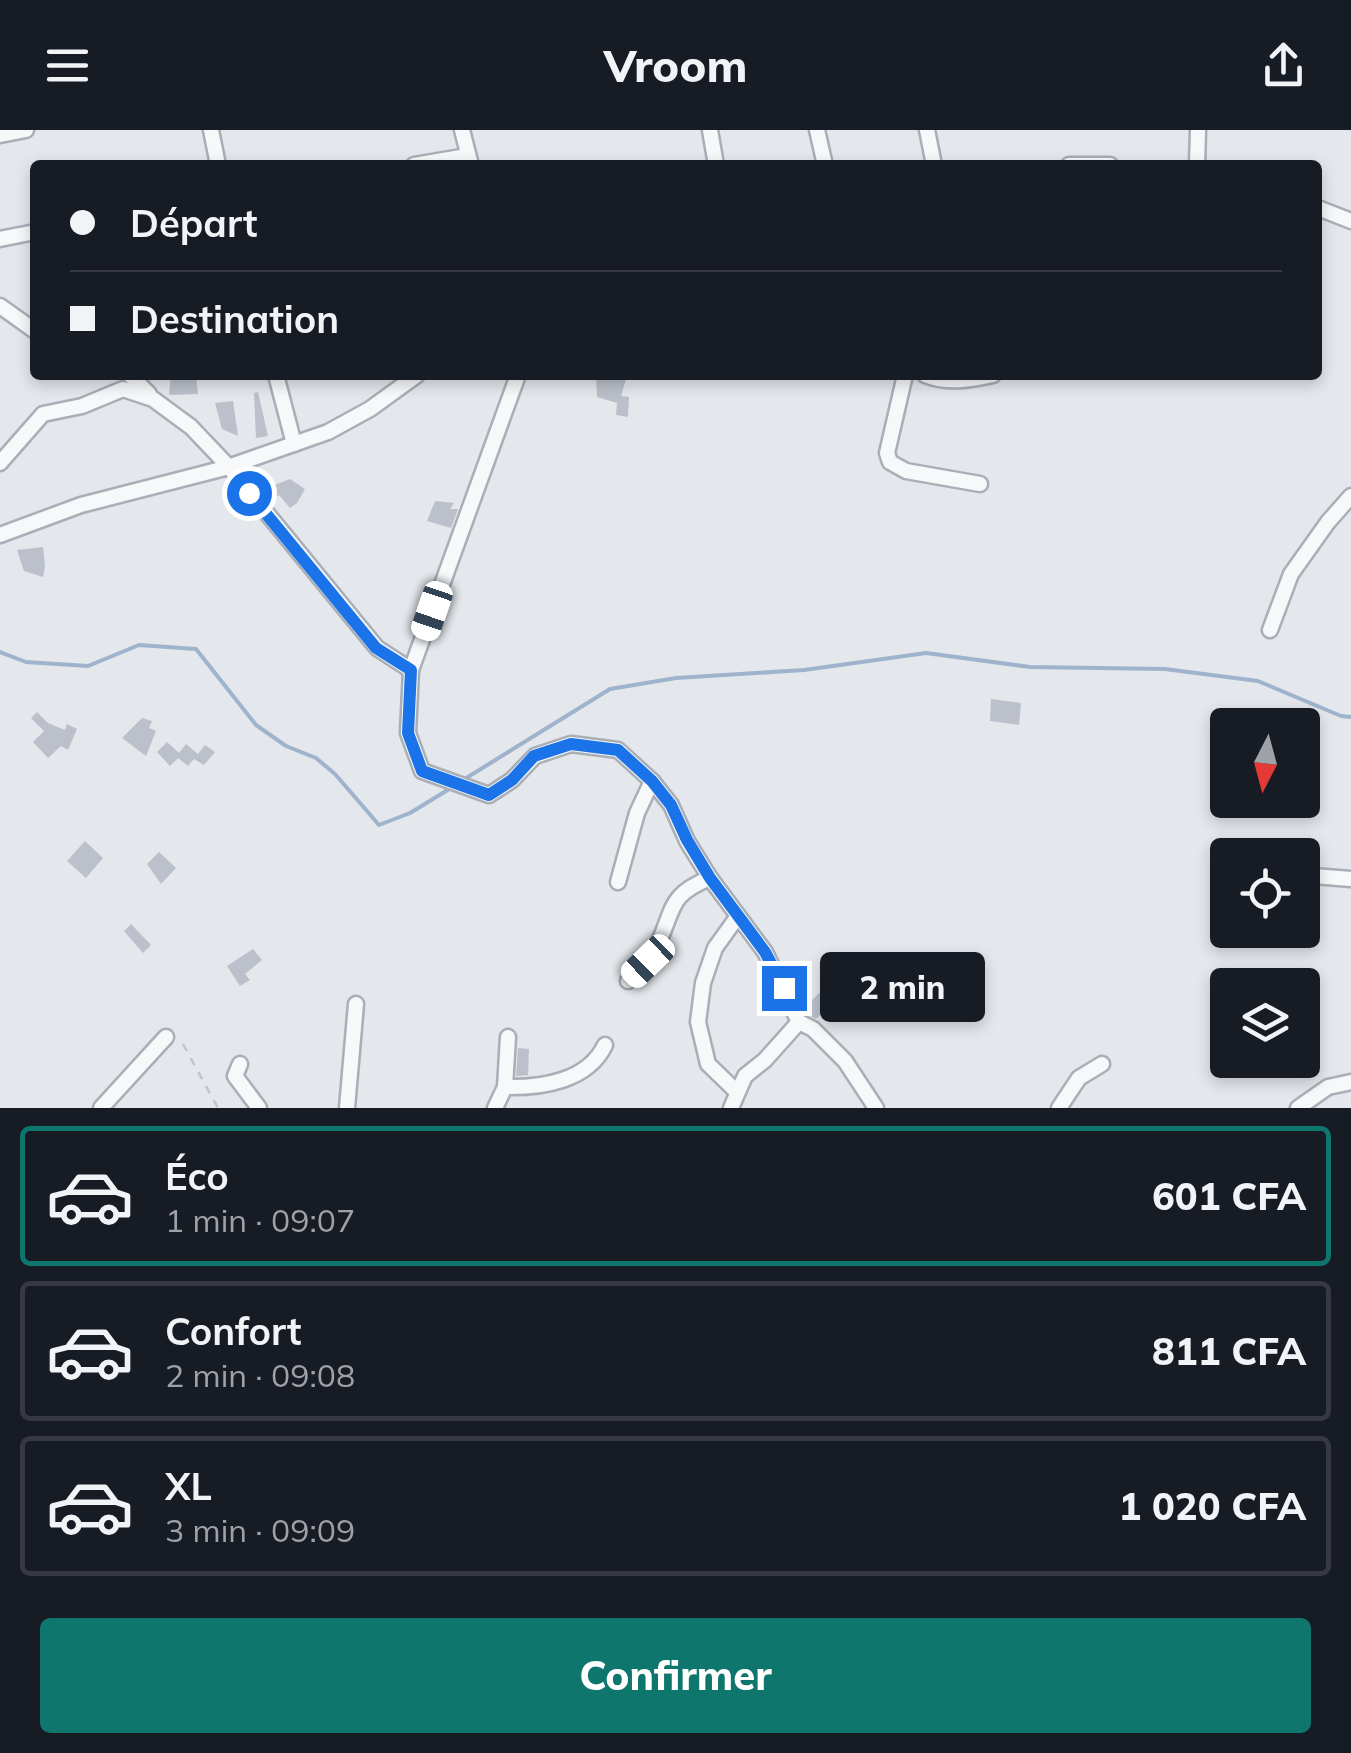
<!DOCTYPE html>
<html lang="fr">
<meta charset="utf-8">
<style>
:root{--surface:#171b24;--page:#242831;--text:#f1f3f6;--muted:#9ea1a6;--line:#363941;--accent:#0f766e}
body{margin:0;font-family:Mulish,sans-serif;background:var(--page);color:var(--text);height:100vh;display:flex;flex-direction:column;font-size:38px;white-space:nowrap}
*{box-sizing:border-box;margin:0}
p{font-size:32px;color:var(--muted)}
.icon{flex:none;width:55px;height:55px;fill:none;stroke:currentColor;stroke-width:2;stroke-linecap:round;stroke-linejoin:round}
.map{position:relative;height:978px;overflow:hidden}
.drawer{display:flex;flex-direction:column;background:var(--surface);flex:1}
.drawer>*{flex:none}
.banner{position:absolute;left:30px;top:30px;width:1292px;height:220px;border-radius:10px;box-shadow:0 5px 15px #0003;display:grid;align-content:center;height:220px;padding:0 40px;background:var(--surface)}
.needle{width:65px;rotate:186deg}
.fabs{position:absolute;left:1210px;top:578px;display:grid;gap:20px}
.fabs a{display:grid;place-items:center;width:110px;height:110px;border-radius:10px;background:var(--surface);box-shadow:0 5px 15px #0003;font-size:50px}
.end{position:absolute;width:45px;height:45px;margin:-22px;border:12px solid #1a73e8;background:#fff;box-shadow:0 0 0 5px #fff}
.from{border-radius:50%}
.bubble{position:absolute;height:70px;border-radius:10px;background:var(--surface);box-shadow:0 5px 15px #0003;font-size:32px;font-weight:800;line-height:70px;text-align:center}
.car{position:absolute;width:30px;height:60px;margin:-30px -15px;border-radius:12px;box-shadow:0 0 8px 2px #0007;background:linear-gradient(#fff 24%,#345 0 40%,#fff 0 76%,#345 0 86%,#fff 0)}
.banner b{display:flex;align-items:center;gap:35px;height:95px;font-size:38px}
.banner b+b{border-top:2px solid var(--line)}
.banner i{width:25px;height:25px;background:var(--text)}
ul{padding:18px 0 0;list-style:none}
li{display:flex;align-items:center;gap:30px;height:140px;margin:0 20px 15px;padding:0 20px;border:5px solid var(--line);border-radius:10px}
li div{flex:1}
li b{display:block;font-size:38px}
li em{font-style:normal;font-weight:800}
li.active{border-color:var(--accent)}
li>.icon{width:90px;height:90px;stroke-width:1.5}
.cta{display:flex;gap:20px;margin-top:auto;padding:20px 40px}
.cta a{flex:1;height:115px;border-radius:10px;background:var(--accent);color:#fff;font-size:40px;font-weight:800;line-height:115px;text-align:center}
header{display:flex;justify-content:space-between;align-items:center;height:130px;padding:0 40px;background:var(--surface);font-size:45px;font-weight:800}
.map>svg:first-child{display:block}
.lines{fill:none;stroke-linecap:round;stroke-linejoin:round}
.stream{stroke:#9fb4cc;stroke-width:4}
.building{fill:#bbc0ca}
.minor-casing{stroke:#a9aeb7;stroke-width:19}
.path{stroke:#c2c5cb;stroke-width:2.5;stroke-dasharray:8 8;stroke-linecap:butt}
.minor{stroke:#f7f8fa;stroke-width:14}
.route{stroke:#1a73e8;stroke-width:12}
</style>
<header><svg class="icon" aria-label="menu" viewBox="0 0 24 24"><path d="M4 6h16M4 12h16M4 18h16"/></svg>Vroom<svg class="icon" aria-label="share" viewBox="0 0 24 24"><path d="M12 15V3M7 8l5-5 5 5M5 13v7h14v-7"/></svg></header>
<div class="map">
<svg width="1351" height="978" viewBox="0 0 1351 978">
<rect width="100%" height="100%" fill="#e4e7ec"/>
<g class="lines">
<g class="stream">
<path d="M0 522 26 532 88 536 139 515 196 519 256 595 286 616 316 628 335 644 379 695 410 683 451 658"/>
<path d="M463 650 610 559 676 548 804 540 926 523 1030 537 1165 539 1258 551 1341 586 1351 587"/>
</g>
</g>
<g class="building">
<path d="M171 245H196L198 264 169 265Z"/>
<path d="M596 246 626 249 621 266 629 267 628 287 616 285 617 273 597 267Z"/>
<path d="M258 262 268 306 256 308 254 263Z"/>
<path d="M233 271 238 306 222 299 215 273Z"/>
<path d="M290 349 305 359 297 373 290 378 279 365 271 371 262 360Z"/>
<path d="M435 371 454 373 450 379H458L451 398 427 391Z"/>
<path d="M43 417 45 436 43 447 24 441 17 420Z"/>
<path d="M991 569 1021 573 1019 595 990 591Z"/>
<path d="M37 582 48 593 65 600 67 594 77 599 68 620 61 616 48 628 33 612 44 601 31 588Z"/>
<path d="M142 588 152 591 149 598 156 601 146 626 122 608Z"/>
<path d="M167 612 179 623 186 614 198 624 205 615 215 622 204 635 194 629 188 636 178 628 170 636 157 622Z"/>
<path d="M85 711 103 728 86 748 67 731Z"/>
<path d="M159 722 176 738 161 754 147 734Z"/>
<path d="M131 794 151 815 143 823 124 801Z"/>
<path d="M253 819 262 830 245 844 250 850 240 856 227 836Z"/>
<path d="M844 839 855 851 816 889 807 884 804 878Z"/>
<path d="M518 918 529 919 528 945H531L516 946Z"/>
</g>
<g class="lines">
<g class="minor-casing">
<g id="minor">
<path d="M211 0 218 35"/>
<path d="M462 0 471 35"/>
<path d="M710 0 716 35"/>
<path d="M817 0 825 35"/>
<path d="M927 0 934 35"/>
<path d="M0 5 26 0"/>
<path d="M414 35 467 26"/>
<path d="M1069 35H1110"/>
<path d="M1197 35 1198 0"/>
<path d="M1318 78 1351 91"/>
<path d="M0 109 35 102"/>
<path d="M0 176 35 201"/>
<path d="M130 245 149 264"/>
<path d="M276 245 294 314"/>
<path d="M905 245 887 323 890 332 906 341 980 354"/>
<path d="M925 245C947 254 971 250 993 245"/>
<path d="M0 333 43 284 82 276 123 259 153 269 191 297 229 337 377 518 411 540 518 245"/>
<path d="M0 405 81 375 225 338 328 302 370 279 417 245"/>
<path d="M1270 500 1291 444 1328 392 1351 366"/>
<path d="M411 540 408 603 422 641 489 665 512 650 535 626 571 614 618 620 652 651 671 675 687 711 710 748 765 822 799 892 813 899 845 931 876 978"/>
<path d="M618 752 637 683 652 651"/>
<path d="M1302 753 1314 746 1351 749"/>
<path d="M1244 802 1246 800"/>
<path d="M628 851C640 839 651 829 658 814 675 776 669 765 710 748"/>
<path d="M240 934 235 946 259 978"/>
<path d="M505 957C542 958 588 951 605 915"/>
<path d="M737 962 708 934 698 892 703 853 715 818 738 786"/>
<path d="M101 978 166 907"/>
<path d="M347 978 356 874"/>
<path d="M495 978 505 957 508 907"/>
<path d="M731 978 745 946 765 930 799 892"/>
<path d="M1059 978 1079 948 1102 934"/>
<path d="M1298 978 1328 957 1351 952"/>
</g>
</g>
<path class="path" d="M183 914 218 978"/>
<use href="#minor" class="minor"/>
</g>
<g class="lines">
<path class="route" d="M249 363 376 518 411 540 408 603 422 641 489 665 512 650 534 626 571 614 618 620 652 651 671 675 687 710 710 748 765 822 784 858"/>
</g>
</svg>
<div class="fabs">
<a><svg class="needle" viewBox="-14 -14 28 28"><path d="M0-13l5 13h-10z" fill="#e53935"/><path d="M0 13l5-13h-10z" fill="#9ea1a6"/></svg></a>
<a><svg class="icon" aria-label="locate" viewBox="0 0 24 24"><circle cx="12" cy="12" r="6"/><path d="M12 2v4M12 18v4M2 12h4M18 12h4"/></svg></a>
<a><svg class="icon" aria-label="layers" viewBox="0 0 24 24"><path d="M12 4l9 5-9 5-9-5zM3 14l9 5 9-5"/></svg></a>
</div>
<i class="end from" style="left:249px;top:363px"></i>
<i class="end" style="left:784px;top:858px"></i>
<div class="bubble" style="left:820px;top:822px;width:165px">2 min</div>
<i class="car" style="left:432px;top:481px;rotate:199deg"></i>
<i class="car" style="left:648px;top:831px;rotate:226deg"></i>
<div class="banner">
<b><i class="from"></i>Départ</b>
<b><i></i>Destination</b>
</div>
</div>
<section class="drawer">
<ul>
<li class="active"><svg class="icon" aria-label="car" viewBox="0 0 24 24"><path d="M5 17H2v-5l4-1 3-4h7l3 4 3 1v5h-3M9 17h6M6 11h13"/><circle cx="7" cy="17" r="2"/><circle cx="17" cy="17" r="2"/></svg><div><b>Éco</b><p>1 min · 09:07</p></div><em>601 CFA</em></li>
<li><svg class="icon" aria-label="car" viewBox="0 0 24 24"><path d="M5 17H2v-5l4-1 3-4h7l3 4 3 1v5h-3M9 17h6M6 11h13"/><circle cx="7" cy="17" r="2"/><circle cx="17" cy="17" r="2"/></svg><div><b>Confort</b><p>2 min · 09:08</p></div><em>811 CFA</em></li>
<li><svg class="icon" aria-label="car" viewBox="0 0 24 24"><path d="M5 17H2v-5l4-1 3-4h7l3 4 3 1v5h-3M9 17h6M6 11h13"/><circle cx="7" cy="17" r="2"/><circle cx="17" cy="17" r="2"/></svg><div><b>XL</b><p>3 min · 09:09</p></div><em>1 020 CFA</em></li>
</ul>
<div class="cta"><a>Confirmer</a></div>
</section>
